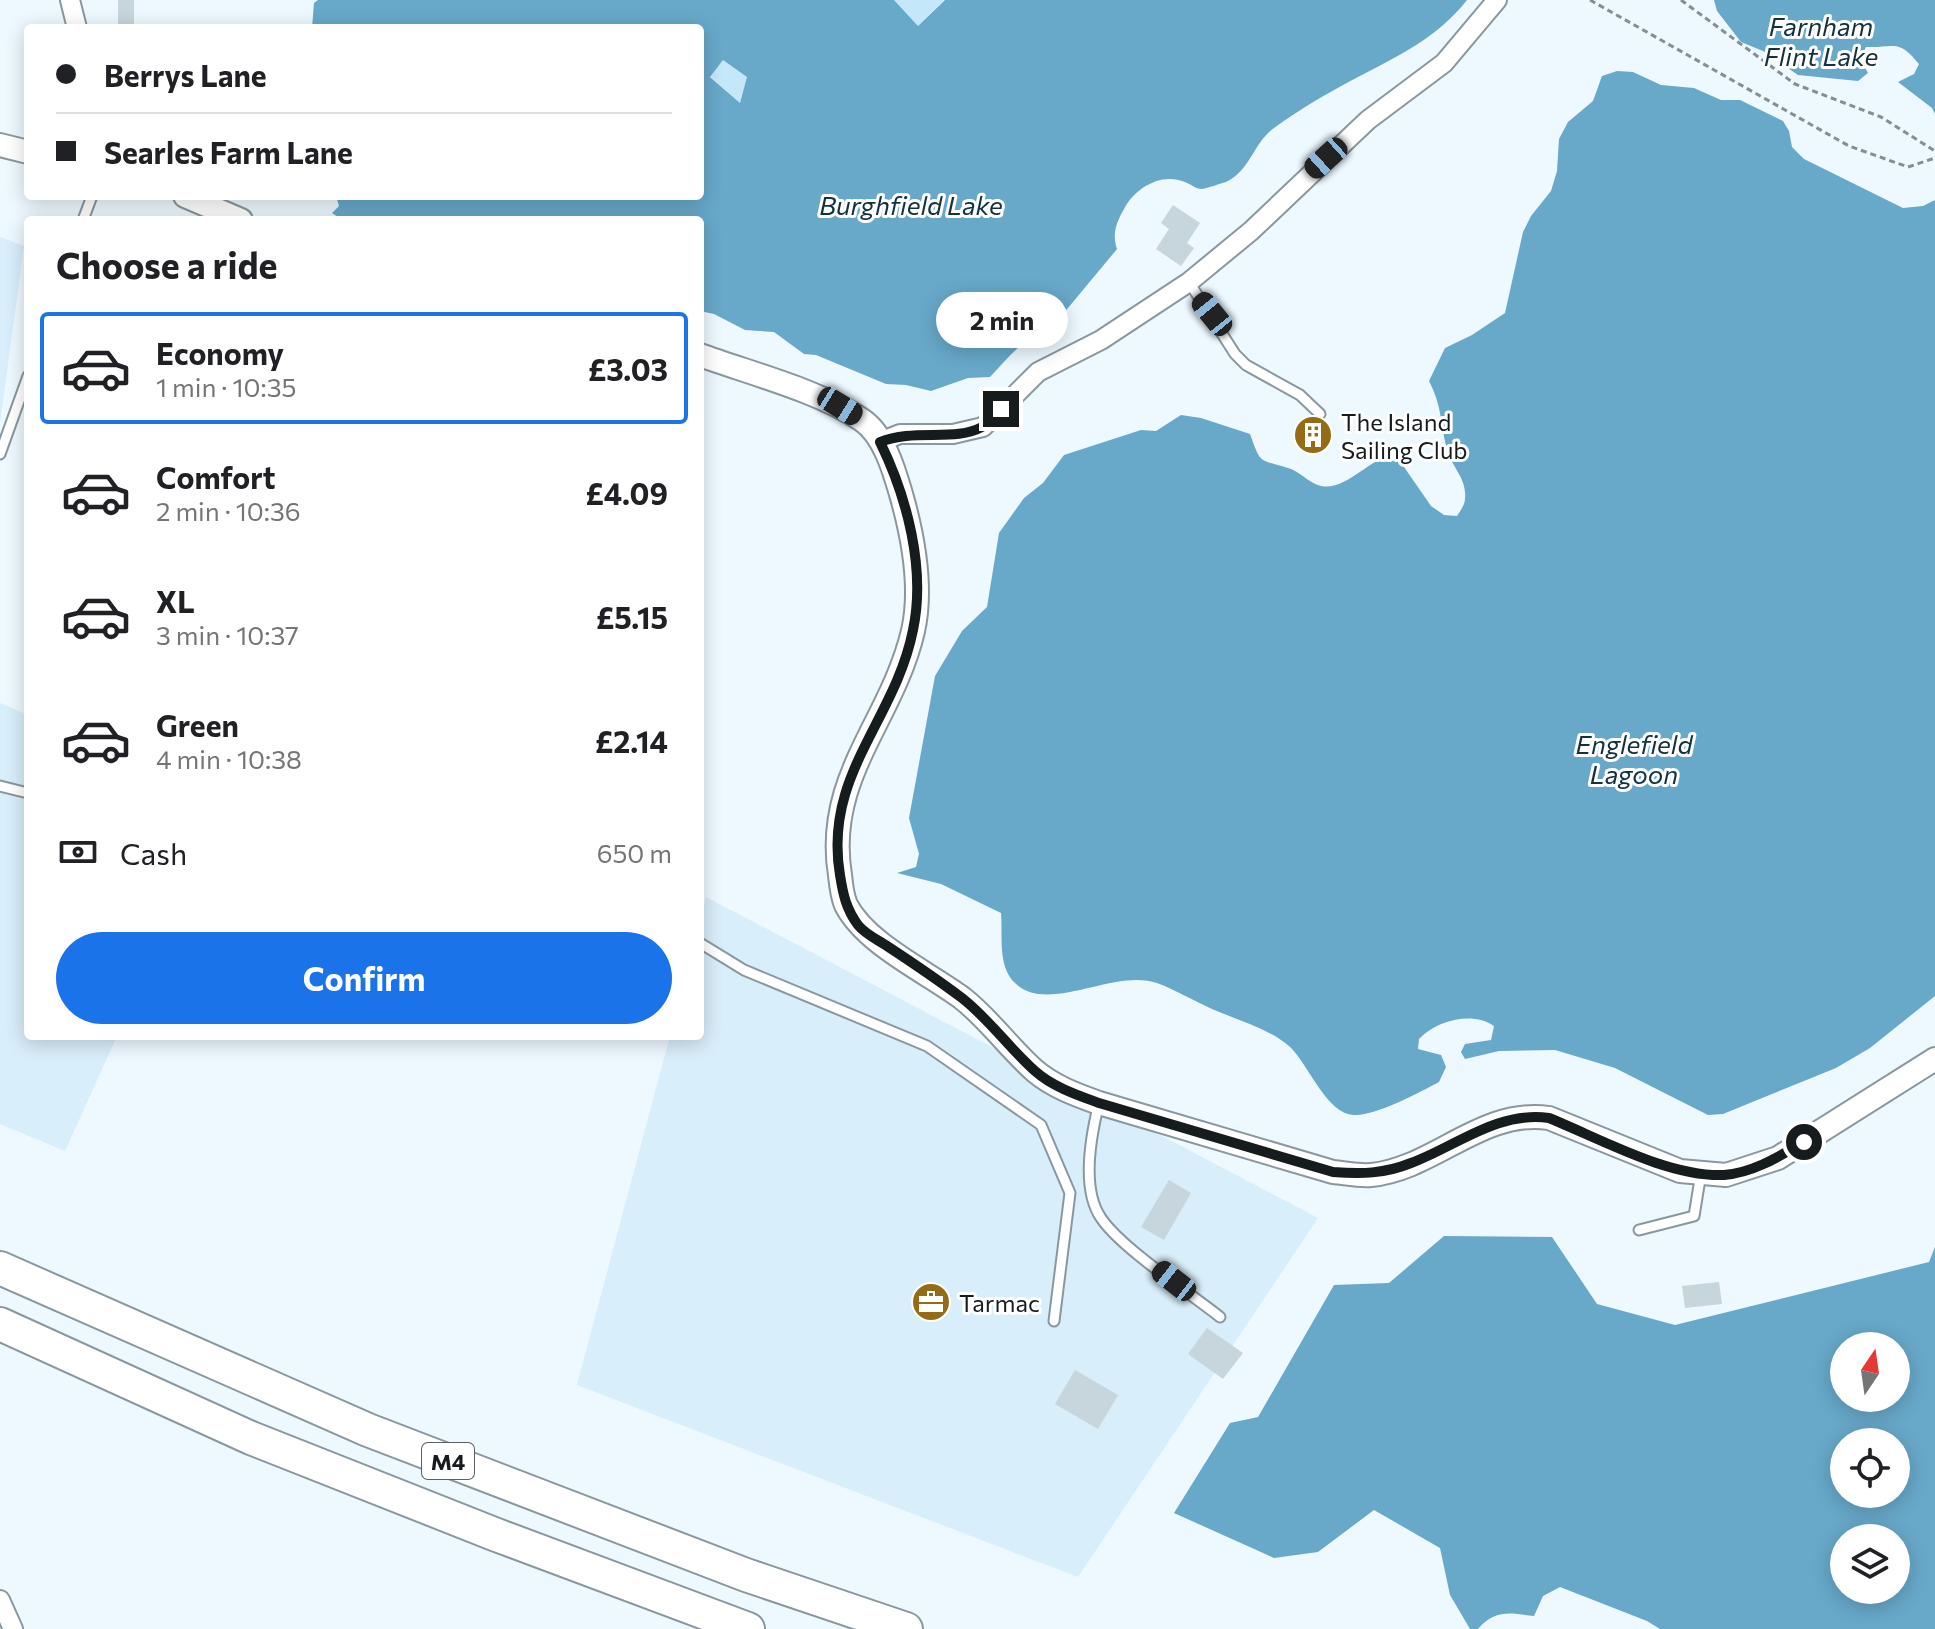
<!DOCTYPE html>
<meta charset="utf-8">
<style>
:root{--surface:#fff;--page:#f2f2f2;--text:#202124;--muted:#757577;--line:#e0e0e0;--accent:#1a73e8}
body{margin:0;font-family:Commissioner,sans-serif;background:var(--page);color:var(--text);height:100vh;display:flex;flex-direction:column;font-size:30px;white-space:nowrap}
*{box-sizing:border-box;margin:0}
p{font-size:26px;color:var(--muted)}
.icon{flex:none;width:44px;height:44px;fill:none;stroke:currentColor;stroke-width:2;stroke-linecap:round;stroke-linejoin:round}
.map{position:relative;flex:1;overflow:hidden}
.panel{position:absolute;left:24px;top:216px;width:680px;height:824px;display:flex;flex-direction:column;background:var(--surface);border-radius:8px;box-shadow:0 4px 20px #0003}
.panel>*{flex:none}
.banner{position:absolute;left:24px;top:24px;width:680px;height:176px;border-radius:8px;box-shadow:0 4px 20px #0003;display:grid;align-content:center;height:176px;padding:0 32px;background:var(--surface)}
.needle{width:52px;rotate:13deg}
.controls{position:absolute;left:1830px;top:1332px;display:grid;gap:16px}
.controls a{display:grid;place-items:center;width:80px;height:80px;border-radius:50%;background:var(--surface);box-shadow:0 4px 20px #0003;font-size:40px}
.end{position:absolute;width:36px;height:36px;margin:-18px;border:10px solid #161b1e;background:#fff;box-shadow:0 0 0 4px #fff}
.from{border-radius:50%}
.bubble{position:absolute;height:56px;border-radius:28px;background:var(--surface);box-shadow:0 4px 20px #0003;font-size:26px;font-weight:700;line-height:56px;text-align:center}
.car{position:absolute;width:24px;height:48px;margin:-24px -12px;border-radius:10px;box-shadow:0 0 6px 2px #0007;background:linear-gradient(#222 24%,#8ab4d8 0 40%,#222 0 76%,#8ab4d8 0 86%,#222 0)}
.banner b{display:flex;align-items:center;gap:28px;height:76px;font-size:30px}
.banner b+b{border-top:2px solid var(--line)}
.banner i{width:20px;height:20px;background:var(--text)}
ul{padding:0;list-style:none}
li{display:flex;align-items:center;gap:24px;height:112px;margin:0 16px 12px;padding:0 16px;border:4px solid transparent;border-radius:8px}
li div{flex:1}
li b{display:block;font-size:30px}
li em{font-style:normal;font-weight:700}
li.on{border-color:var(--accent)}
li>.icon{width:72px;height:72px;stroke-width:1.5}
h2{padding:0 32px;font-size:36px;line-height:96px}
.pay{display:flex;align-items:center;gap:20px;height:88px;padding:0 32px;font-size:30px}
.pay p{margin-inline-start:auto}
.button{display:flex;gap:16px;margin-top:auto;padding:16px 32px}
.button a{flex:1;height:92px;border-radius:48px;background:var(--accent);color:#fff;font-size:32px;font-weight:700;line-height:92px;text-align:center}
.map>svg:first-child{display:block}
.built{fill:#d8eefa}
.green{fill:#c4e7fa}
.water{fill:#68a8c9;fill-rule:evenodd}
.building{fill:#c7d5dd}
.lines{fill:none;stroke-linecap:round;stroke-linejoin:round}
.service-casing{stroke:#8a979e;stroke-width:13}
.minor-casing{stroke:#8a979e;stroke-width:22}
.tertiary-casing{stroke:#8a979e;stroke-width:26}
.motorway-casing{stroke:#8a979e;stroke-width:36}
.path{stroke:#868e93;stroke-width:3;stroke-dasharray:6 4;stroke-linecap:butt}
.service{stroke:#fff;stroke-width:9}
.minor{stroke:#fff;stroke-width:18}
.tertiary{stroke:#fff;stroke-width:22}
.motorway{stroke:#fff;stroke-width:32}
.route{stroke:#161b1e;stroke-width:10}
.labels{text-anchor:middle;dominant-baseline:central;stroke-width:6;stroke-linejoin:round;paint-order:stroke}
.shield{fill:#fff;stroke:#5c5f62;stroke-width:2}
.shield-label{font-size:22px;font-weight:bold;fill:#161b1e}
.poi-label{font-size:24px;fill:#161b1e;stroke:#fff;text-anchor:start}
.water-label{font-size:26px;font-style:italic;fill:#133140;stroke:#fff}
</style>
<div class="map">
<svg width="1935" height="1629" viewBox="0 0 1935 1629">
<rect width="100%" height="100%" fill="#edf8ff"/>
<g class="built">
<path d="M0 237 24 246 0 423Z"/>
<path d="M0 703 28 715V1036H117L65 1151 0 1124Z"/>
<path d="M706 897 1318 1218 1078 1577 577 1385 670 1036H700V921Z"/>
</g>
<g class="green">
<path d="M894 0H944L918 26Z"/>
<path d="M723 60 748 77 740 103 710 76Z"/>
</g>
<g class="water">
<path d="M318 0H894L918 26 945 0H1467C1437 38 1400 55 1358 77 1329 92 1300 109 1274 128 1253 143 1251 170 1226 182 1219 184 1208 188 1202 189 1195 189 1191 184 1185 182 1161 172 1135 188 1124 209 1116 223 1112 234 1117 249L1053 326C1026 335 1009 357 990 377L968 378 931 391 906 385 886 384 816 355 804 354 774 332 745 330 714 314 700 311V220H342L332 213 339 206 336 196H700V28H312L314 3ZM723 60 747 77 740 103 710 77Z"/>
<path d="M1714 0H1935V114L1932 108 1898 82 1914 74 1919 64C1898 38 1895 48 1866 47L1860 59 1868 73 1858 81 1798 75 1763 51 1741 42 1717 11Z"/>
<path d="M1617 71 1633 72 1661 85 1694 88 1721 100H1740L1783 121 1789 131 1792 147 1804 159 1903 208 1923 206 1935 200V996L1870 1048 1836 1068 1723 1114 1708 1115 1615 1068 1555 1050 1499 1051 1465 1059 1461 1052 1465 1044 1491 1040 1494 1026C1473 1011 1437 1020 1419 1039L1418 1049 1441 1055 1446 1067 1439 1082C1420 1092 1376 1116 1354 1115 1326 1114 1308 1063 1289 1046 1268 1028 1237 1020 1212 1009 1194 1001 1176 990 1157 983 1114 968 1048 1015 1015 983 997 966 1003 935 1001 913L941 884 897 873 916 867 919 854 909 818 935 676 962 631 987 607 999 533 1024 498 1043 483 1064 455 1141 430 1156 431 1181 415 1201 418 1250 434C1261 464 1258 459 1288 468 1300 471 1308 483 1321 486 1346 491 1368 459 1395 454L1431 506 1444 515 1457 516C1460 511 1465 505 1465 499 1467 480 1454 469 1448 453 1440 425 1443 408 1429 381L1445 348 1472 335 1505 313 1523 232 1531 216 1551 191 1557 171 1559 139 1568 122 1593 101 1602 76Z"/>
<path d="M1444 1236 1552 1237 1597 1304 1675 1325 1929 1262 1935 1247V1629H1660L1647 1621 1560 1587 1543 1596 1534 1616C1510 1613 1495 1609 1478 1629H1470L1450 1595 1440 1548 1374 1510 1318 1552 1274 1558 1174 1513 1230 1423 1258 1417 1334 1285 1389 1283ZM1896 1346V1398H1844V1346ZM1844 1442H1896V1494H1844ZM1844 1538H1896V1590H1844Z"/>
</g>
<g class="building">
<path d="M118 0H134V25L118 26Z"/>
<path d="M1173 205 1200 223 1187 243 1194 248 1181 266 1156 249 1169 229 1161 223Z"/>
<path d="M1317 422 1327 433 1310 449 1300 438Z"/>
<path d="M1169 1180 1191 1193 1164 1240 1141 1227Z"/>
<path d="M1719 1282 1722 1304 1685 1308 1682 1286Z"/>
<path d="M1207 1328 1243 1353 1223 1379 1188 1354Z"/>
<path d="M1075 1370 1118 1395 1098 1429 1055 1404Z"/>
</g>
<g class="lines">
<g class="service-casing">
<g id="service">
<path d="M83 220 92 196"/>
<path d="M1189 282 1235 354 1246 365 1300 395 1320 414"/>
<path d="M0 454 28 376"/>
<path d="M0 786 28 793"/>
<path d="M700 943 744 970 927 1046 1041 1125 1070 1193 1054 1321"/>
<path d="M1099 1103C1091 1135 1081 1189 1101 1218 1121 1248 1190 1293 1220 1317"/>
<path d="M1639 1230 1694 1216 1701 1173"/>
</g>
</g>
<g class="minor-casing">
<g id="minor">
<path d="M70 0 77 28"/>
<path d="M880 442 900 434H953L983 427 1038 372 1101 340 1189 282 1251 231 1368 120 1444 63 1497 0"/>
<path d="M0 1600 13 1629"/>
</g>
</g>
<g class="tertiary-casing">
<g id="tertiary">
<path d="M0 145 28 152"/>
<path d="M185 196 241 220"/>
<path d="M700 355C749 373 820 391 862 420 884 435 894 470 901 494 913 536 923 587 913 631 892 721 824 777 840 875 841 885 842 896 846 905 866 944 927 972 962 998 989 1019 1009 1048 1035 1071 1054 1087 1077 1095 1099 1103L1333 1172C1345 1173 1358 1176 1371 1175 1434 1169 1482 1108 1549 1118L1680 1171 1726 1175 1778 1158 1935 1059"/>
</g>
</g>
<g class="motorway-casing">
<g id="motorway">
<path d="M0 1268 368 1430 746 1575 906 1629"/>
<path d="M0 1324 251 1438 494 1534 748 1629"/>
</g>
</g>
<g class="path">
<path d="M1590 0 1849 146 1908 167 1935 158"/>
<path d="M1681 0 1795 84 1881 117 1935 151"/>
</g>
<use href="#service" class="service"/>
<use href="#minor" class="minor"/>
<use href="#tertiary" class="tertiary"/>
<use href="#motorway" class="motorway"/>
</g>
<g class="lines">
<path class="route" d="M1001 409C996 414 989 423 982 427 955 442 914 428 880 442 907 497 926 569 913 630 895 721 823 775 840 875 843 894 846 909 858 925 865 934 878 940 887 946 913 963 938 980 962 998 989 1019 1009 1048 1035 1071 1053 1087 1077 1095 1099 1103L1333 1172C1361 1174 1384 1174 1411 1163 1457 1146 1496 1111 1549 1118 1601 1139 1668 1177 1724 1175 1753 1173 1780 1156 1804 1142"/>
</g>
<defs>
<g id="building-disc" transform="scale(2)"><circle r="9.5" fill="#936c15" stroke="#fff"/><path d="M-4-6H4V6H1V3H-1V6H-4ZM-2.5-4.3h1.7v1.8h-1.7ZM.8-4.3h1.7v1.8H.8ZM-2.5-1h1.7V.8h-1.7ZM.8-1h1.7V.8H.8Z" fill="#fff"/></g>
<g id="office-disc" transform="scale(2)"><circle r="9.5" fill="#936c15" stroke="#fff"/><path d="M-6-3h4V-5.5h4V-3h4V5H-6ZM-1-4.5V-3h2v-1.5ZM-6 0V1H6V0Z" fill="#fff"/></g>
</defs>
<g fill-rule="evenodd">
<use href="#building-disc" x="1313" y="435"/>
<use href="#office-disc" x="931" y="1302"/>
</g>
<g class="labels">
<rect class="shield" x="422" y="1443" width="52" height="36" rx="6"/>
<g class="shield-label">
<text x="448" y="1461">M4</text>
</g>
<g class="poi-label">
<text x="1341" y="421">The Island<tspan x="1341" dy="28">Sailing Club</tspan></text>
<text x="959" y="1302">Tarmac</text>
</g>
<g class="water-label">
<text x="1821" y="25">Farnham<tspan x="1821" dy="30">Flint Lake</tspan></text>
<text x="911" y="204">Burghfield Lake</text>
<text x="1634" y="743">Englefield<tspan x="1634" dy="30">Lagoon</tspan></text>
</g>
</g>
</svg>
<div class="controls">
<a><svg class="needle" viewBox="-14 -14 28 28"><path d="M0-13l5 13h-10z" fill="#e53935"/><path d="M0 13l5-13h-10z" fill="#757577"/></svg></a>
<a><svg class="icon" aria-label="locate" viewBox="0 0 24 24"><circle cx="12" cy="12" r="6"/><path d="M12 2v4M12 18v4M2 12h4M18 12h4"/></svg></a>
<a><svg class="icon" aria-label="layers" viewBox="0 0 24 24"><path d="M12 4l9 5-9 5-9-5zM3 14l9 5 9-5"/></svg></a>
</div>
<i class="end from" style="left:1804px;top:1142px"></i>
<i class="end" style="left:1001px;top:409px"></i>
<div class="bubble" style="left:936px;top:292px;width:132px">2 min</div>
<i class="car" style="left:1326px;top:158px;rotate:228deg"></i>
<i class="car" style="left:1212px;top:314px;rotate:321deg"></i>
<i class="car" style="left:840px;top:406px;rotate:122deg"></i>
<i class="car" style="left:1174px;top:1281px;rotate:308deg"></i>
<div class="banner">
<b><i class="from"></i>Berrys Lane</b>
<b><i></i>Searles Farm Lane</b>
</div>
<section class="panel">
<h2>Choose a ride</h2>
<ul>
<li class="on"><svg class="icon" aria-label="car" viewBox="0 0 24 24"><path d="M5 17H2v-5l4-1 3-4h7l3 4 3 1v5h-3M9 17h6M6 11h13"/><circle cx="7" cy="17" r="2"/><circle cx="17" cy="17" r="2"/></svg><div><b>Economy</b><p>1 min · 10:35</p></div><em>£3.03</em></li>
<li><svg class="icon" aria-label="car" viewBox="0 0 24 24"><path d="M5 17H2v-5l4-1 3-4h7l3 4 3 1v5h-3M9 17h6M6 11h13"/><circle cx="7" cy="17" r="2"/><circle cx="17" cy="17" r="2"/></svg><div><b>Comfort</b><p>2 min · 10:36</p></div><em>£4.09</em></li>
<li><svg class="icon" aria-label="car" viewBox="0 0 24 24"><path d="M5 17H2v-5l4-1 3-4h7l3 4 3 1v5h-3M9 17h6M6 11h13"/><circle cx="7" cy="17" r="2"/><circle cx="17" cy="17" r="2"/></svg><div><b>XL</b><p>3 min · 10:37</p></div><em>£5.15</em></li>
<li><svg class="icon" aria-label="car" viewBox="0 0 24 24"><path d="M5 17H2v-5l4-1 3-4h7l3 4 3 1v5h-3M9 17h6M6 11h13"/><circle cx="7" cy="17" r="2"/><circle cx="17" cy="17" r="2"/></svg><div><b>Green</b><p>4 min · 10:38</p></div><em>£2.14</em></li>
</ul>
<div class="pay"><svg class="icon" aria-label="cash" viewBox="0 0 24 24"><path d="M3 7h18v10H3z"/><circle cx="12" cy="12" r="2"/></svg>Cash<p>650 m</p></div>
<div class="button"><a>Confirm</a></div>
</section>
</div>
